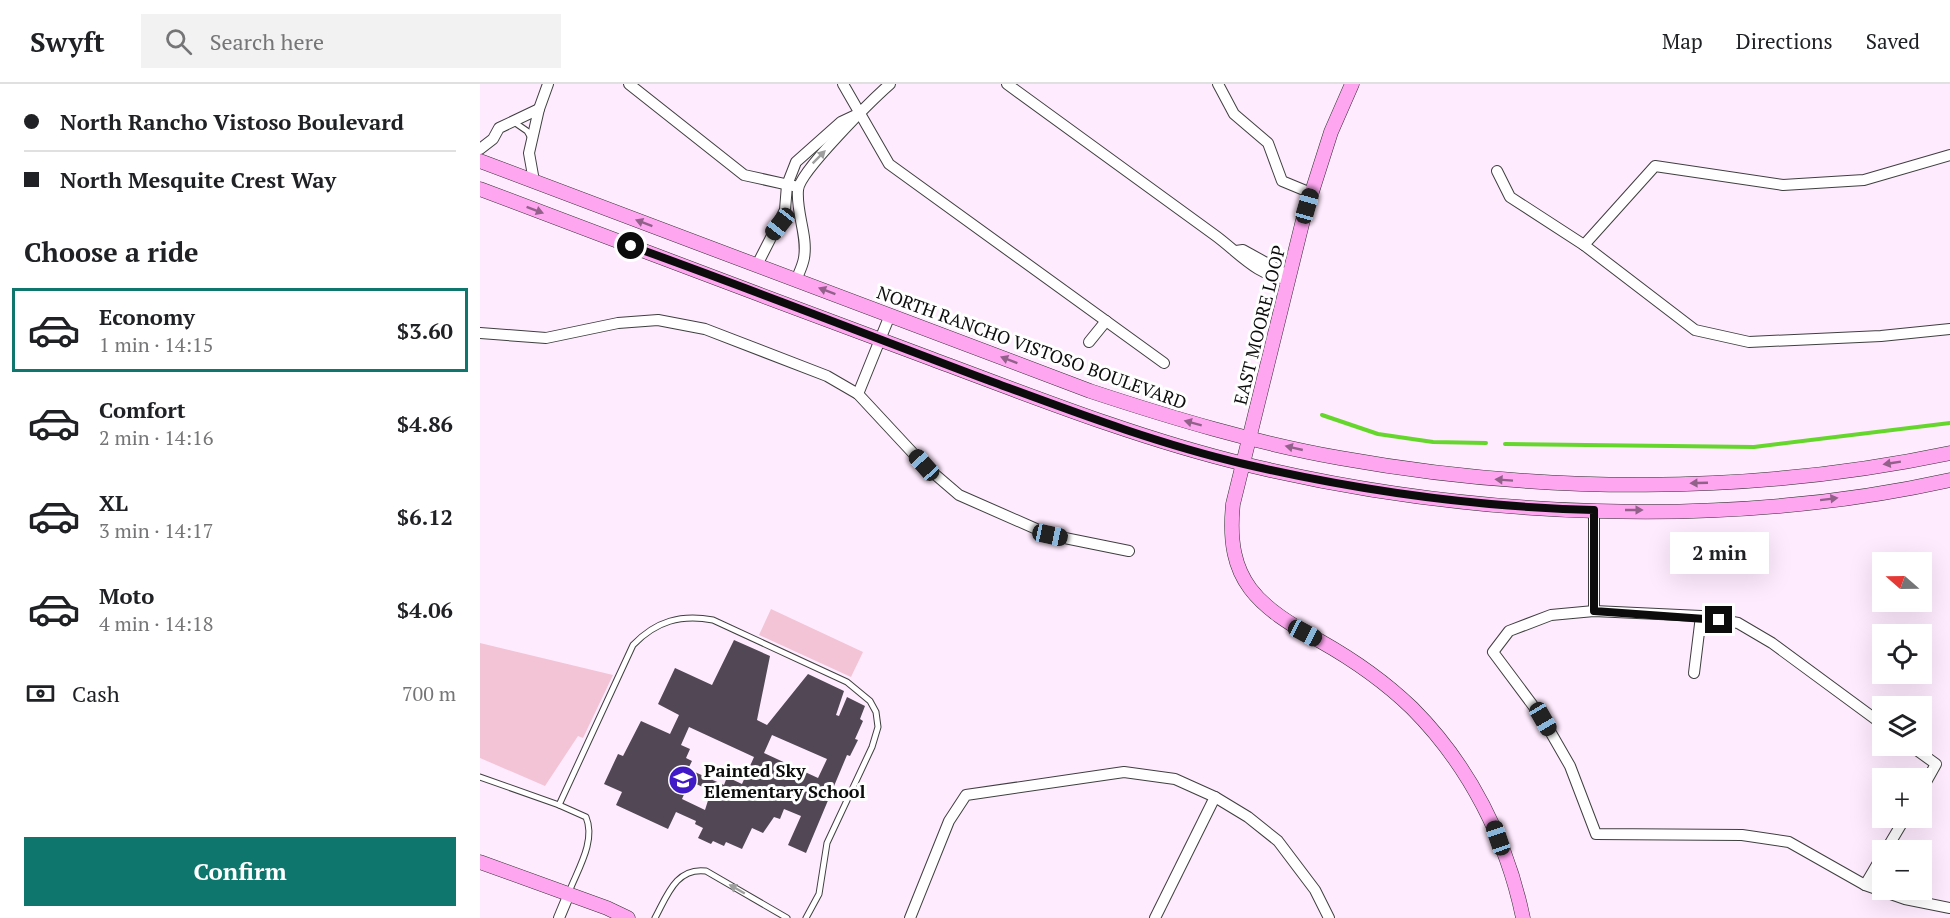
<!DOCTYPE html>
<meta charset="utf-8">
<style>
:root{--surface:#fff;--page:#f2f2f2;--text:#202124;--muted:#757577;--line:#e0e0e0;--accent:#0f766e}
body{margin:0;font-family:"PT Serif",serif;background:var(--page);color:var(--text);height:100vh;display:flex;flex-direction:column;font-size:22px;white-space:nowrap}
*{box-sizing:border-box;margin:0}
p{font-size:20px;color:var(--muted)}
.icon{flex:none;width:33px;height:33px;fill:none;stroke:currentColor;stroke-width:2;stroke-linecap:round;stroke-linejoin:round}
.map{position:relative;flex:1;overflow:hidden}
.sheet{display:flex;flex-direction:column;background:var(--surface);width:480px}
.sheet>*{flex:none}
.guide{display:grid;align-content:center;height:132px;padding:0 24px;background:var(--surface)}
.needle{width:39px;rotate:290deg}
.buttons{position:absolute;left:1392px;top:468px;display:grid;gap:12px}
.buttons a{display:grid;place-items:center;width:60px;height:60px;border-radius:0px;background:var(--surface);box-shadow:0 6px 24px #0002;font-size:30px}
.end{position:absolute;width:27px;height:27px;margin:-14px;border:8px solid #0c0c0c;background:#fff;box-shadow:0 0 0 3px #fff}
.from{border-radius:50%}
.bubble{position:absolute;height:42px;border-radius:0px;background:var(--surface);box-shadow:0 6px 24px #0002;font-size:20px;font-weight:700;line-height:42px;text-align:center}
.car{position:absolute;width:18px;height:36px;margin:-18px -9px;border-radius:8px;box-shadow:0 0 4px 2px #0007;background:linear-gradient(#222 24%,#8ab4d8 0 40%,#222 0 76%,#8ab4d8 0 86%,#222 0)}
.guide b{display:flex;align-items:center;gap:21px;height:57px;font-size:22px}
.guide b+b{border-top:2px solid var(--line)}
.guide i{width:15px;height:15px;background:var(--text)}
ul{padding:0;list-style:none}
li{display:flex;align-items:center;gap:18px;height:84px;margin:0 12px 9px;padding:0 12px;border:3px solid transparent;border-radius:0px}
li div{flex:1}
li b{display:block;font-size:22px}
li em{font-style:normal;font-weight:700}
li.current{border-color:var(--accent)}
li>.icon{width:54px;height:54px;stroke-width:1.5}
h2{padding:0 24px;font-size:27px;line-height:72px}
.pay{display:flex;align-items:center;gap:15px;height:66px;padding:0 24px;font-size:22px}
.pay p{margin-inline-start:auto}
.button{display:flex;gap:12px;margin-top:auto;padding:12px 24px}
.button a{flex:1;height:69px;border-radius:0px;background:var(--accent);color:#fff;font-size:24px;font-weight:700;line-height:69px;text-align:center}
header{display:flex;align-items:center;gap:36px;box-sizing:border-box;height:84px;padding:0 30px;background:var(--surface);border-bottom:2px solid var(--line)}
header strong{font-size:28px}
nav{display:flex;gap:33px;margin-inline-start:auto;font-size:21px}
.search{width:420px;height:54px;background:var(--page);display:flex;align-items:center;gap:15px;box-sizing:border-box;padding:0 21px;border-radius:0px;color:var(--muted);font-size:22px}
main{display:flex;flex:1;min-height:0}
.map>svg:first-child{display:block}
.pitch{fill:#f3c4d6}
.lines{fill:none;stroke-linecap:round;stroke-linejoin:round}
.stream{stroke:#65d72c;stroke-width:4}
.building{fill:#514755;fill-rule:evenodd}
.lane-casing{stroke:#3f3f3f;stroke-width:7}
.street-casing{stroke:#3f3f3f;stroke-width:12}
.secondary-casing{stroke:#2e2e2e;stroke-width:15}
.lane{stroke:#fff;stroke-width:5}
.street{stroke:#fff;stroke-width:10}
.secondary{stroke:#ffa6f1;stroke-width:14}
.oneway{fill:#9e9e9e}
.oneway2{fill:#92618a}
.route{stroke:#0c0c0c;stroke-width:8}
.labels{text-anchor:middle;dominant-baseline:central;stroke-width:6;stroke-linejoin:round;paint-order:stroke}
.street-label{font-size:18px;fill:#0c0c0c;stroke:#fff}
.poi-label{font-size:18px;font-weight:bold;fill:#0c0c0c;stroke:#fff;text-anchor:start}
</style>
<header>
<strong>Swyft</strong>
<div class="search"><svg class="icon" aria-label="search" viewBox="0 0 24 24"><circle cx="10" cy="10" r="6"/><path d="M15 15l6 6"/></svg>Search here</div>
<nav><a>Map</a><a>Directions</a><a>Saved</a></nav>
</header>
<main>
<section class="sheet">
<div class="guide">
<b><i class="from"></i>North Rancho Vistoso Boulevard</b>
<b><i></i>North Mesquite Crest Way</b>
</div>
<h2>Choose a ride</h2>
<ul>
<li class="current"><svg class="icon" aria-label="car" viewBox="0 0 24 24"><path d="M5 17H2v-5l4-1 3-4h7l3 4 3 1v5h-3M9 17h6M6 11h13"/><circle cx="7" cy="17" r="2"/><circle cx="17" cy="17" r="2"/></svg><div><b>Economy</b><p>1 min · 14:15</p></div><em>$3.60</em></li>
<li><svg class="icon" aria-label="car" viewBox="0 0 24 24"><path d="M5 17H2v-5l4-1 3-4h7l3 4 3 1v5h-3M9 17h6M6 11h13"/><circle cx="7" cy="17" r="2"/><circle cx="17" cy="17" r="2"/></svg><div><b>Comfort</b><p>2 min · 14:16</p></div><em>$4.86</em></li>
<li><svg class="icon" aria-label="car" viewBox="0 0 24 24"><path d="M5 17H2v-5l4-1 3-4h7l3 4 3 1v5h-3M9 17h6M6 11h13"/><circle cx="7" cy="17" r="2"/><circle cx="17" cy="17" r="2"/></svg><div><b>XL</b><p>3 min · 14:17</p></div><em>$6.12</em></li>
<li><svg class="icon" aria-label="car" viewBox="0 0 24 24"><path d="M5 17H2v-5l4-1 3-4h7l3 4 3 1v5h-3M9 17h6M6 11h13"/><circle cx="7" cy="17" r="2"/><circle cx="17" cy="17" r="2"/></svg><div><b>Moto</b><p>4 min · 14:18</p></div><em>$4.06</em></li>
</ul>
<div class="pay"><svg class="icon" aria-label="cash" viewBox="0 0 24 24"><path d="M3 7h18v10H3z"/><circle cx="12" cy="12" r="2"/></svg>Cash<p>700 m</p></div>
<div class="button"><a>Confirm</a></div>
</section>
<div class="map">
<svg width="1470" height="834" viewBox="0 0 1470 834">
<rect width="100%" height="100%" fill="#ffebfe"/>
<g class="pitch">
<path d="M291 525 383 568 371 593 279 551Z"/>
<path d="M0 559 133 591 103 654 98 652 65 702 0 674Z"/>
</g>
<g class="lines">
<g class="stream">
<path d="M842 331 898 350 953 358 1006 359"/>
<path d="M1025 360 1274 363 1470 339"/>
</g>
</g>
<path class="building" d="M254 556 290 572 277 636 287 641 328 590 364 607 356 631 359 632 367 613 385 622 380 635 383 637 375 655 378 656 370 672 367 671 326 769 308 761 321 732 304 725 300 735 294 733 283 749 272 744 262 765 246 758 244 762 233 757 231 760 218 754 223 744 215 740 216 737 196 728 188 745 136 721 142 708 124 700 138 670 143 672 161 637 190 650 199 631 178 620 195 584 232 601ZM209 643 274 673 262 700 247 693 244 701 208 685 212 677 206 674 210 665 201 661ZM292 651 347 675 338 694 284 669ZM210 697 231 707 225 726 202 715Z"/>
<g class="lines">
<g class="lane-casing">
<g id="lane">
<path d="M34 38 47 47 51 54"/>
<path d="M0 693 79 721 153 561C176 537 201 530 233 536L367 598 390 617 396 628 398 643 392 663 347 759 339 810 326 834"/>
<path d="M79 721 106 733C116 757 98 785 89 808"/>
<path d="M175 834C187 812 196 783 226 787L307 834"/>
</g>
</g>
<g class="street-casing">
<g id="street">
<path d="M149 0 264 91 318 103"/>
<path d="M363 0 409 80 684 279"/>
<path d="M527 0 736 152C759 169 778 193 809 195"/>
<path d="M738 0 754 30 788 59 802 97 831 109"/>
<path d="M0 65 13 55 19 44 59 25"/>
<path d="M1017 87 1030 113 1104 161 1215 246 1269 258 1401 252 1470 245"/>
<path d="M54 97 49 69 59 25 68 0"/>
<path d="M1104 161 1175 82 1303 101 1384 96 1470 71"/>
<path d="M756 167 763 166 799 186 809 195"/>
<path d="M277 181 305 126 307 101 316 78 361 38 378 30"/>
<path d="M316 196C319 189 323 181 324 174 328 152 316 129 318 106 319 88 393 15 410 0"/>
<path d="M0 249 66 254 138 239 178 236 225 245 347 292 378 310 444 381 479 411 570 451 649 467"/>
<path d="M609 258 626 237"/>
<path d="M378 310 410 231"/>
<path d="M1114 527V426"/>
<path d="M1214 589 1221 532"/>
<path d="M1402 640 1292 559 1258 539 1221 532 1114 527 1071 531 1029 547 1013 568 1063 635 1090 682 1116 750 1262 751 1309 758 1385 801 1425 815 1470 824"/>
<path d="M1431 662 1456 680 1442 705"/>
<path d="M1406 766 1425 734"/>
<path d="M1385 801 1402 772"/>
<path d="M79 834 89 810"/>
<path d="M430 834 469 737 486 711 644 688 695 695 735 713 768 733 798 757 835 806 849 834"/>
<path d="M675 834 735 713"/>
</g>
</g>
<g class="secondary-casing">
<g id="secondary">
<path d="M872 0 851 48 823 136 753 420C745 498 778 522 840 557 872 575 905 598 932 624 989 681 1027 756 1043 834"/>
<path d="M0 77 610 307C692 334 775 359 860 374 1060 410 1271 411 1470 369"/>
<path d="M0 105C151 162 301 219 452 275 554 313 657 354 764 380 987 434 1245 446 1470 396"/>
<path d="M0 778 127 824 148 834"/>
</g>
</g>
<use href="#lane" class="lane"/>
<use href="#street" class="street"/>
<use href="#secondary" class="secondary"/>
</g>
<defs><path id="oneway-solid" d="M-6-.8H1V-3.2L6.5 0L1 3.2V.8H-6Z" transform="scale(1.5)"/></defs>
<g class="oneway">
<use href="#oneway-solid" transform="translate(339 73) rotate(-45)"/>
<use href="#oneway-solid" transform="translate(257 805) rotate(-150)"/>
</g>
<g class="oneway2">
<use href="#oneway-solid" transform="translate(55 126) rotate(21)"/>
<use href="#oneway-solid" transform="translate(164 139) rotate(-159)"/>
<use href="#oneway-solid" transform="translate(347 207) rotate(-159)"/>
<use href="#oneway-solid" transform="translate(529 276) rotate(-159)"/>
<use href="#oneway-solid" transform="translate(713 339) rotate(-165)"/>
<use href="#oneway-solid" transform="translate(814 364) rotate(-167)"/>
<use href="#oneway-solid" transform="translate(1412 379) rotate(171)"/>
<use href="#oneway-solid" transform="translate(1024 396) rotate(-176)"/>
<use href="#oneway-solid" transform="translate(1219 399) rotate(178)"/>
<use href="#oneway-solid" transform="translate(1349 415) rotate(-7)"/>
<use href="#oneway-solid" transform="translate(1154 426)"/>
</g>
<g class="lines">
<path class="route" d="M151 162C271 205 390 252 510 297 594 328 678 360 764 380 880 407 996 423 1114 426V527L1239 536"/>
</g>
<defs>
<g id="school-disc" transform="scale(1.5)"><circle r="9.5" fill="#401ac6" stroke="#fff"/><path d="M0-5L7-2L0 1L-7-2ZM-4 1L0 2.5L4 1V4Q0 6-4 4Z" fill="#fff"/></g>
</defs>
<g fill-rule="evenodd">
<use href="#school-disc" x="203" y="696"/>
</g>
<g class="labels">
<g class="street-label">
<text transform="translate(779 241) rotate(-76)">EAST MOORE LOOP</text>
<text transform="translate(552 263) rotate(20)">NORTH RANCHO VISTOSO BOULEVARD</text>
</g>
<g class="poi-label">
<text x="224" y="686">Painted Sky<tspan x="224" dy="21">Elementary School</tspan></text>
</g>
</g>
</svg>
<div class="buttons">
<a><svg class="needle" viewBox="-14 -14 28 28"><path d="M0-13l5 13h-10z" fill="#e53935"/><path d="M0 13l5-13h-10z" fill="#757577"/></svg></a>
<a><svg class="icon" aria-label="locate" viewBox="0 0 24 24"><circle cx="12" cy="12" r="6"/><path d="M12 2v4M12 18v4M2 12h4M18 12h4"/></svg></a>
<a><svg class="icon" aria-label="layers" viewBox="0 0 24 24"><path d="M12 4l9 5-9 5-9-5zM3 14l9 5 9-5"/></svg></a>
<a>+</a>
<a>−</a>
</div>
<i class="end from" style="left:151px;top:162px"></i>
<i class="end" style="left:1239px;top:536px"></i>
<div class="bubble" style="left:1190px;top:448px;width:99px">2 min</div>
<i class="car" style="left:827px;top:122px;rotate:16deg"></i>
<i class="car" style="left:300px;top:140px;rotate:218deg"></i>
<i class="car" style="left:444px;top:381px;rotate:318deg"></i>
<i class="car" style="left:570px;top:451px;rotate:102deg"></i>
<i class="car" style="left:825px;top:549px;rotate:118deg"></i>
<i class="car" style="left:1063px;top:635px;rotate:150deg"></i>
<i class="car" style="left:1018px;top:754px;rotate:341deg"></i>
</div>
</main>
